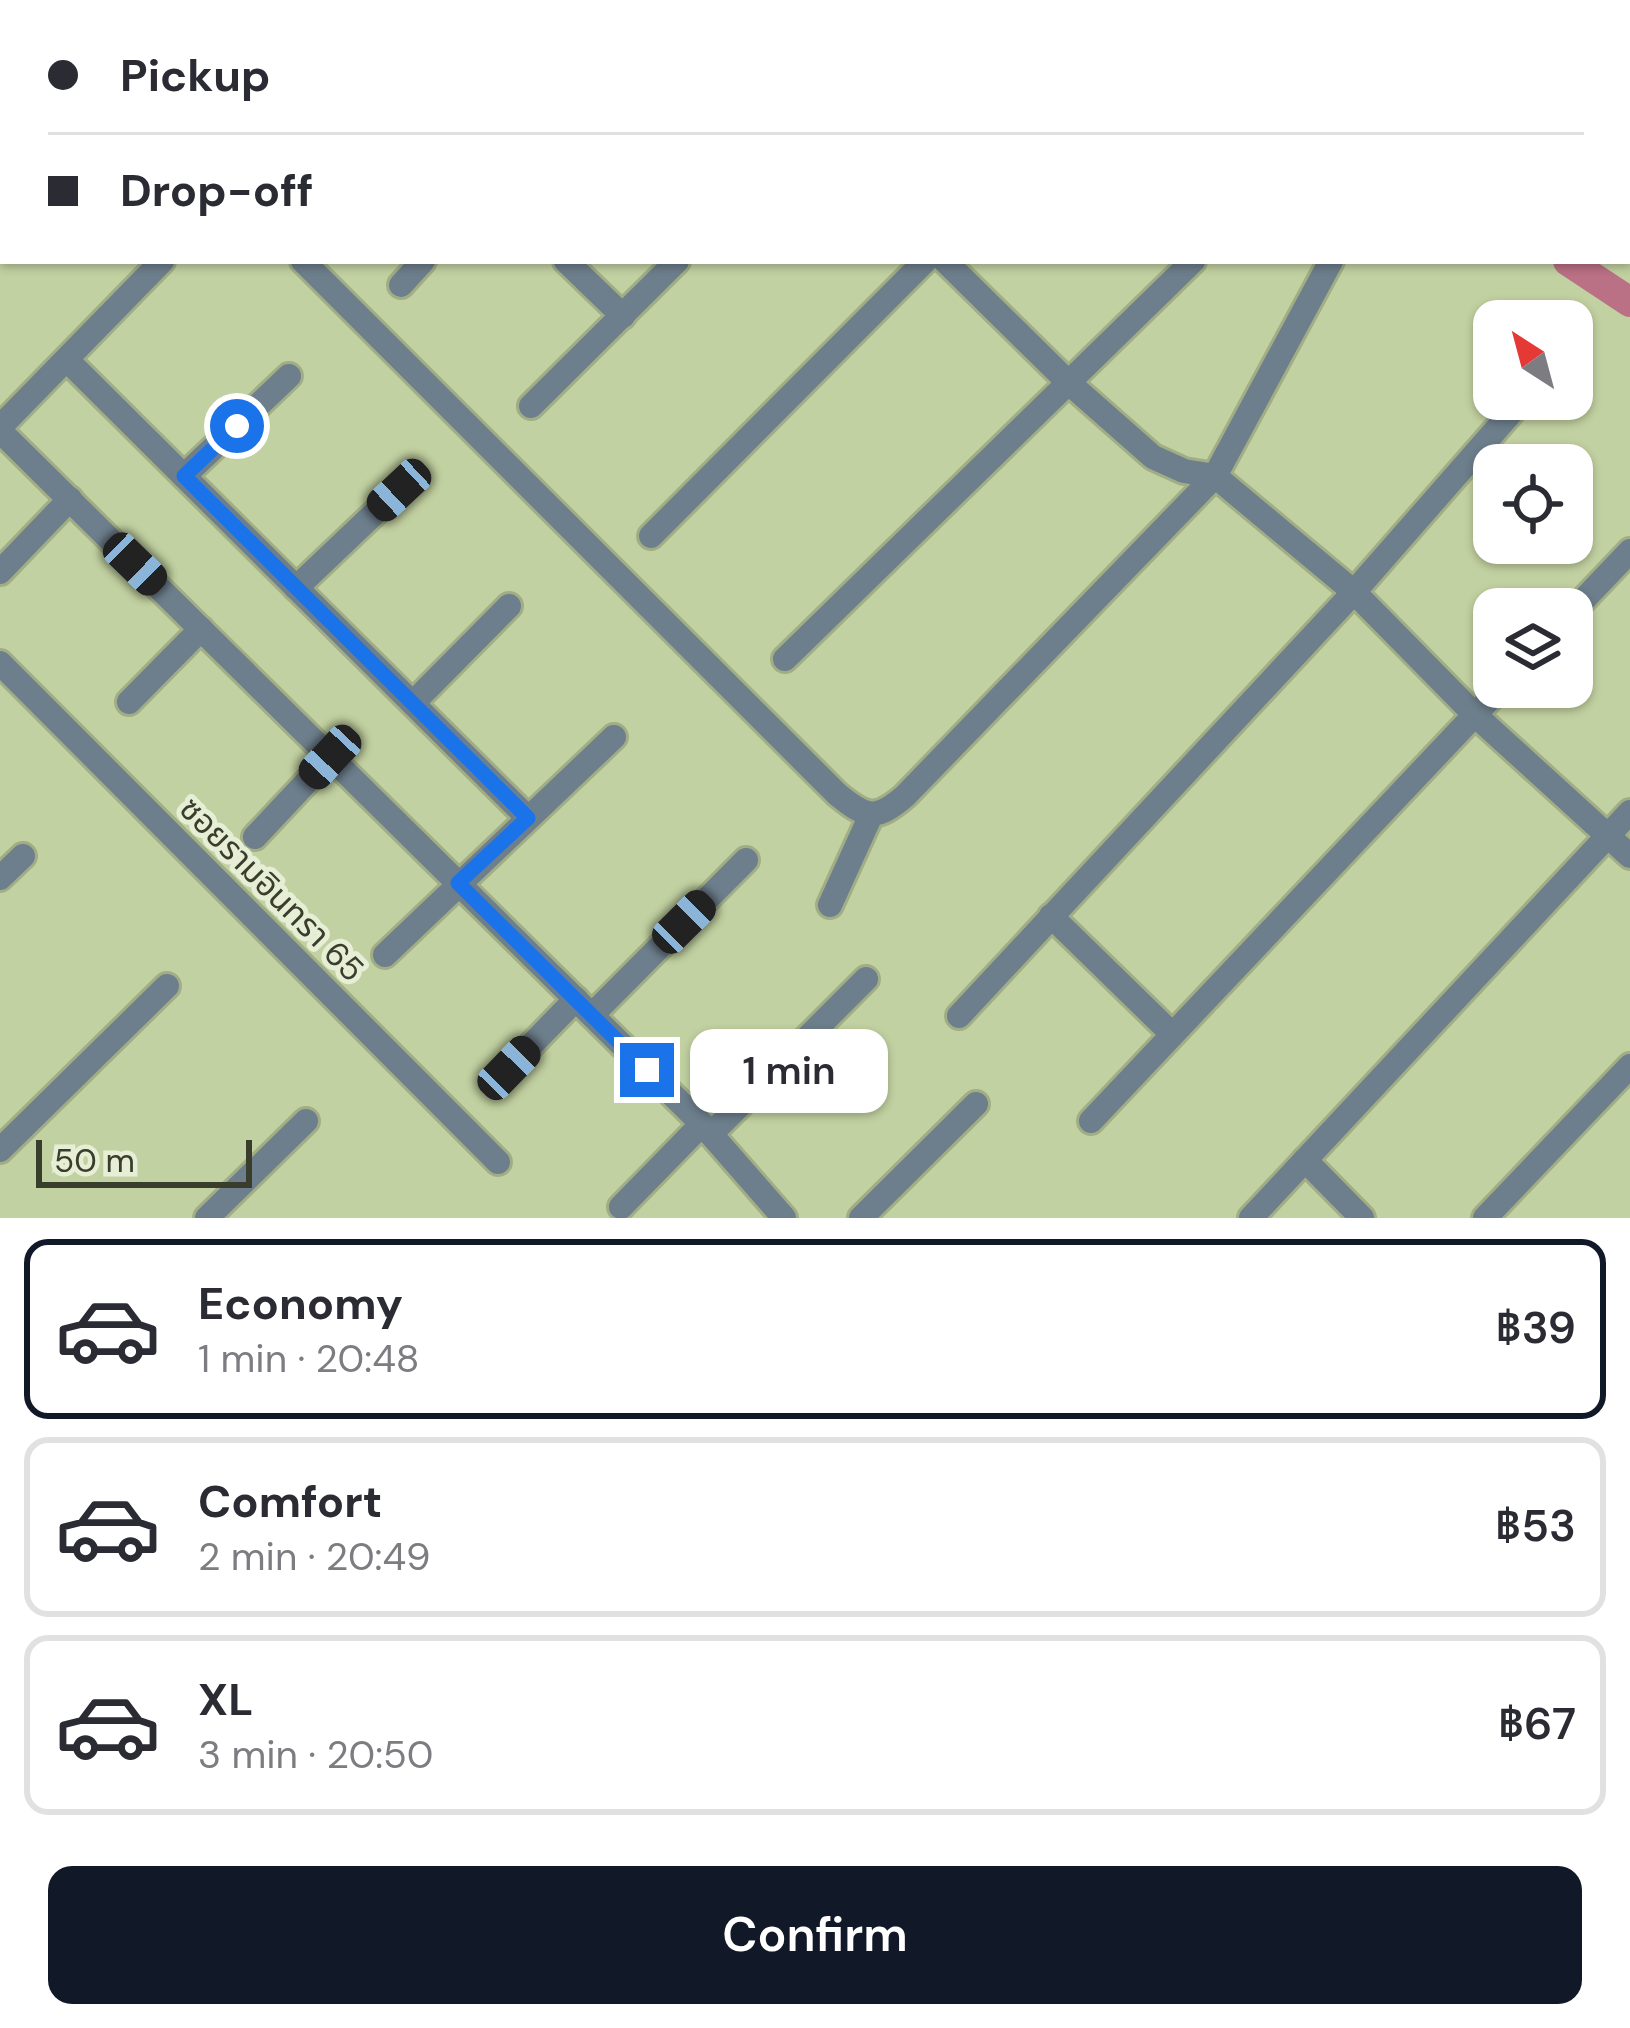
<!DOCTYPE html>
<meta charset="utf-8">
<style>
:root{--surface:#fff;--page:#f7f7f7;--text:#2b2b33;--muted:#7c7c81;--line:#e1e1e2;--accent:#111827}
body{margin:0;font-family:"DM Sans","Noto Sans Thai",sans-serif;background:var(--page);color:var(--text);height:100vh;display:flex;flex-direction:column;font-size:45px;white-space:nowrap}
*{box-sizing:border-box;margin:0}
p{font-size:39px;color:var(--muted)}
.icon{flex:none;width:66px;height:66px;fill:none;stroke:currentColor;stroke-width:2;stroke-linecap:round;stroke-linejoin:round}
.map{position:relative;height:1218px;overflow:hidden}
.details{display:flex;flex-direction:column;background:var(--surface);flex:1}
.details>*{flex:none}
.banner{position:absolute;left:0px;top:0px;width:1632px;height:264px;box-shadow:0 3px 9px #0004;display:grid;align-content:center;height:264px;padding:0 48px;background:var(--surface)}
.needle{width:78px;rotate:324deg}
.tools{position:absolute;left:1473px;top:300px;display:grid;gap:24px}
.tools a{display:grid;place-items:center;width:120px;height:120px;border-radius:24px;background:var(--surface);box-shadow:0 3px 9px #0004;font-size:60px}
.scale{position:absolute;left:36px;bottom:30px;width:216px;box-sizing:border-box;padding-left:12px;border:6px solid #383e2b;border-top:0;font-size:33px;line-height:42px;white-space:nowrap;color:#383e2b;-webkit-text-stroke:9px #e6eed6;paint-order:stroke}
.end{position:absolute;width:54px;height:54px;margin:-27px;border:15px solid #1a73e8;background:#fff;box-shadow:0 0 0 6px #fff}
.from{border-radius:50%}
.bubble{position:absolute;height:84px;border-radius:24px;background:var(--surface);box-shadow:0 3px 9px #0004;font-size:39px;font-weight:600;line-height:84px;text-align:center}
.car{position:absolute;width:36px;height:72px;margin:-36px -18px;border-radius:15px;box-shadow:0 0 9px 3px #0007;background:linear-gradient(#222 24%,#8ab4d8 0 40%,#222 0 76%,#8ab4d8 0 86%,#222 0)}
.banner b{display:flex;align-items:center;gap:42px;height:114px;font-size:45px}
.banner b+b{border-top:3px solid var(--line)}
.banner i{width:30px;height:30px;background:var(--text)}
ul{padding:21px 0 0;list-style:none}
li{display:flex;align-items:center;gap:36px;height:180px;margin:0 24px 18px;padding:0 24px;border:6px solid var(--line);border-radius:24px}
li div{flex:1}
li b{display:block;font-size:45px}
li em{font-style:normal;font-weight:600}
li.on{border-color:var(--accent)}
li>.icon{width:108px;height:108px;stroke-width:1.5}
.cta{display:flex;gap:24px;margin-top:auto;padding:24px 48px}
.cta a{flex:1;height:138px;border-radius:24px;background:var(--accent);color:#fff;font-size:48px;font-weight:600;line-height:138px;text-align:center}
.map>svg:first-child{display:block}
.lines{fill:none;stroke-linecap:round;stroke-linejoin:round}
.canal{stroke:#ba7085;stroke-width:30}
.street-casing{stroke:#a1ae85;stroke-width:30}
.street{stroke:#6d7e8c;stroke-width:24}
.route{stroke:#1a73e8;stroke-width:15}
.labels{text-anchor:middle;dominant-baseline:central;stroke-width:10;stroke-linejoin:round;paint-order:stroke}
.street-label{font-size:33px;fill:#383e2b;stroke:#e6eed6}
</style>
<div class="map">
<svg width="1630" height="1218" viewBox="0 0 1630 1218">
<rect width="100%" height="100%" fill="#c2d1a1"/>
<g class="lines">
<g class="canal">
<path d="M1162 0 1167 3"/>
<path d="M0 16 3 19"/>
<path d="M0 52 3 49"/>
<path d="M1568 261 1630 302"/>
</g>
<g class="street-casing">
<g id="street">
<path d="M45 0 48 3"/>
<path d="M681 0 685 3"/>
<path d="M177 3 180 0"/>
<path d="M427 3 430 0"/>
<path d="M938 3 941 0"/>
<path d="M1440 3 1441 0"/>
<path d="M1629 148 1630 144"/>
<path d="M0 183 3 180"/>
<path d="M303 261 837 794C866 818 876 821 905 796L1215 476 1331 261"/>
<path d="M566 261 623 316"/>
<path d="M945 261 1069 383 1153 457 1184 471 1215 476 1354 592 1475 715 1630 856"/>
<path d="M401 285 423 261"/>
<path d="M67 360 528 818"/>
<path d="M531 406 677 261"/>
<path d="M0 427 162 261"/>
<path d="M0 431 702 1124 784 1218"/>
<path d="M184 476 289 376"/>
<path d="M651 536 925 261"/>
<path d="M0 572 70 499"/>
<path d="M296 588 399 490"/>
<path d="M1572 612 1630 551"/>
<path d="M785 659 1193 261"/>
<path d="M0 663 498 1162"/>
<path d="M129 702 201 629"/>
<path d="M413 703 509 606"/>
<path d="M255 837 330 757"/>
<path d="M0 878 23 856"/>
<path d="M830 905 871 815"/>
<path d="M1051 916 1172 1034"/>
<path d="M385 955 614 737"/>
<path d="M592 1015 746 860"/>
<path d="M959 1016 1354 592 1523 399"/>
<path d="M509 1068 576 999"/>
<path d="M1091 1121 1501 687"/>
<path d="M711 1134 866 979"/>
<path d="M0 1150 167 986"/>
<path d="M1305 1160 1362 1218"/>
<path d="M621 1207 702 1124"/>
<path d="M207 1218 306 1121"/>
<path d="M861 1218 976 1104"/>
<path d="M1251 1218 1630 812"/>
<path d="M1485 1218 1630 1066"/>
</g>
</g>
<use href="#street" class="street"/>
</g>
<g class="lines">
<path class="route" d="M237 426 184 476 528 818 458 883 647 1070"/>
</g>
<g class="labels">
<g class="street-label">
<text transform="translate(272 889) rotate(45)">ซอยรามอินทรา 65</text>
</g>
</g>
</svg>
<div class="tools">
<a><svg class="needle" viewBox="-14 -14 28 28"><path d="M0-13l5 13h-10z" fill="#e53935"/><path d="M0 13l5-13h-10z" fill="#7c7c81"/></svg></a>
<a><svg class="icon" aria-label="locate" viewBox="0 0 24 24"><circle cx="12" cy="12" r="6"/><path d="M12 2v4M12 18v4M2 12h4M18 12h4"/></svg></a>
<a><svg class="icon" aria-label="layers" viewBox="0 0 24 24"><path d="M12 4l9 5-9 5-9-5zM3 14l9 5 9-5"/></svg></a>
</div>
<div class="scale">50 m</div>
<i class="end from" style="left:237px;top:426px"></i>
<i class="end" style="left:647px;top:1070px"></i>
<div class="bubble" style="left:690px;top:1029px;width:198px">1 min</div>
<i class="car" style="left:399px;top:490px;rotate:227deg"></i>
<i class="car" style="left:135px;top:564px;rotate:134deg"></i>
<i class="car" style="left:330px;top:757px;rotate:223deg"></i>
<i class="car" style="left:684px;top:922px;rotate:45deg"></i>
<i class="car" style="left:509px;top:1068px;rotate:44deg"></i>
<div class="banner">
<b><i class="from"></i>Pickup</b>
<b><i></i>Drop-off</b>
</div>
</div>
<section class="details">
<ul>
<li class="on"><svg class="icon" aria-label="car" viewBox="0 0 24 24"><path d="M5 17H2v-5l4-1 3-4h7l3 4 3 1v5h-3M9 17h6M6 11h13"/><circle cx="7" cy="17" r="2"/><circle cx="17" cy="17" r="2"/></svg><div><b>Economy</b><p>1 min · 20:48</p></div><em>฿39</em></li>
<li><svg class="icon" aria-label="car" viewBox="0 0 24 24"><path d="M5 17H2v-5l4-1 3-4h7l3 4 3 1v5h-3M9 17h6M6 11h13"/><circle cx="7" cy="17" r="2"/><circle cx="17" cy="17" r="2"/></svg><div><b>Comfort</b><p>2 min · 20:49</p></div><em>฿53</em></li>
<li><svg class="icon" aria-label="car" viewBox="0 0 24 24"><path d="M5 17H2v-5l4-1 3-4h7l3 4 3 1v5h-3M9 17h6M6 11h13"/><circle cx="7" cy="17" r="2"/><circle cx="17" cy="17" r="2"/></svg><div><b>XL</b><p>3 min · 20:50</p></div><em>฿67</em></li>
</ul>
<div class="cta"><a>Confirm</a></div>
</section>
